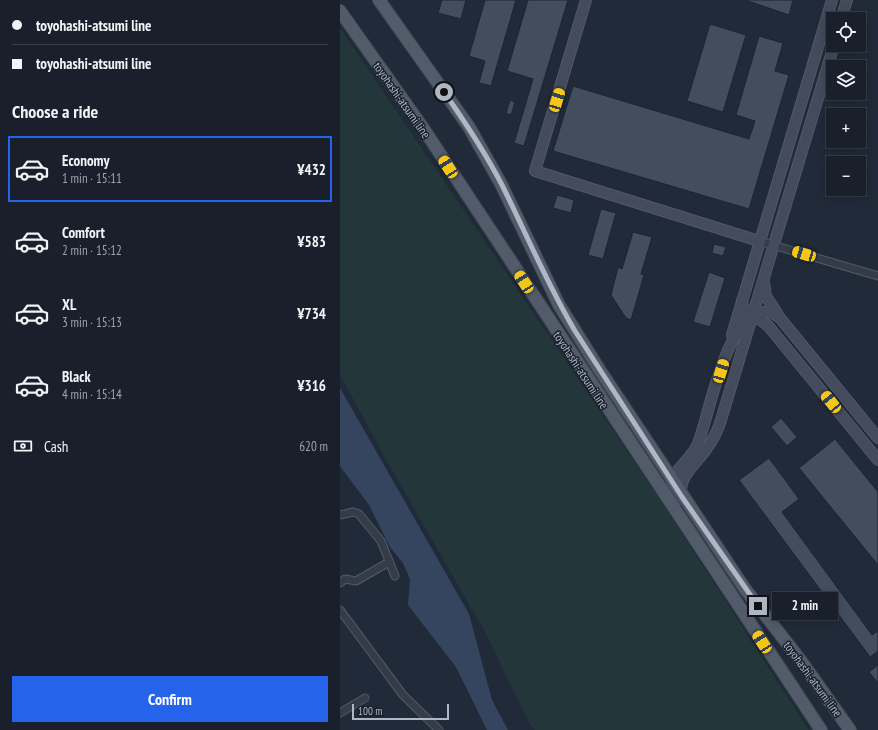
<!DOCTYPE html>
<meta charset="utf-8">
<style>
:root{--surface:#19202b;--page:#262d37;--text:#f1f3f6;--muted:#9fa3a9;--line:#373e47;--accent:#2563eb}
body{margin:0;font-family:"PT Sans Narrow",sans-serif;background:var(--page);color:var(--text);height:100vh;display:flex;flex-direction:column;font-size:15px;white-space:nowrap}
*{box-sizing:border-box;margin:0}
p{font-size:13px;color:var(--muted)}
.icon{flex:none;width:22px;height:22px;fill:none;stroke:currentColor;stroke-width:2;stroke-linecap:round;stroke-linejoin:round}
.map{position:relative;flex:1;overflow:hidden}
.details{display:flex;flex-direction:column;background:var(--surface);width:340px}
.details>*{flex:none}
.guide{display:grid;align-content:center;height:88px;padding:0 12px;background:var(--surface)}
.controls{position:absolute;left:486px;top:12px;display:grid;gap:8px}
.controls a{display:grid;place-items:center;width:40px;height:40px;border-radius:0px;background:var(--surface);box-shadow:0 2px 10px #0003,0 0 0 1px var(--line);font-size:20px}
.scale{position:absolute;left:12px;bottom:10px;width:97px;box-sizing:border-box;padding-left:4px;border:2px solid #afb7c6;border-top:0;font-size:11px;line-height:14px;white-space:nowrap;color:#afb7c6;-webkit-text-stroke:3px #1a222e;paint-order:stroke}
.end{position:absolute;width:18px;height:18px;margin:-9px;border:5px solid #afb7c6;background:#111;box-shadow:0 0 0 2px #111}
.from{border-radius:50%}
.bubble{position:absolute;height:28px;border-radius:0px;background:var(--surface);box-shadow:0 2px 10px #0003,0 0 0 1px var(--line);font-size:13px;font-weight:700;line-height:28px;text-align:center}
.car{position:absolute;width:12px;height:24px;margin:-12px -6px;border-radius:5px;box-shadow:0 0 3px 1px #0007;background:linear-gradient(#f5c518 24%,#345 0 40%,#f5c518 0 76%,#345 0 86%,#f5c518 0)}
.guide b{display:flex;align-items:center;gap:14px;height:38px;font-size:15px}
.guide b+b{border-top:1px solid var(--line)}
.guide i{width:10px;height:10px;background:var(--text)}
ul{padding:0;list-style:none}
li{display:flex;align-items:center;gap:12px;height:66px;margin:0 8px 6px;padding:0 4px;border:2px solid transparent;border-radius:0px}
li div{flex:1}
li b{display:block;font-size:15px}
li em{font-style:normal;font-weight:700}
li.selected{border-color:var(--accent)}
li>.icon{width:36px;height:36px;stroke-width:1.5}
h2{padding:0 12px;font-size:18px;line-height:48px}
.pay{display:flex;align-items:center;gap:10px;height:44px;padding:0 12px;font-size:15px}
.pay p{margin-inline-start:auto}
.action{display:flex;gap:8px;margin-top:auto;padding:8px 12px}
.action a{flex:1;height:46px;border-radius:0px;background:var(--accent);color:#fff;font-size:16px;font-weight:700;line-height:46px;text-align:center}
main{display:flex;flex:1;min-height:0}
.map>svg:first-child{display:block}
.green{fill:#23373a}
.water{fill:#354560}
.building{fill:#424d5e;stroke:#1c2430}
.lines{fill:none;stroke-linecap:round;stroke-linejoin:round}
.street-casing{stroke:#525a67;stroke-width:9}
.secondary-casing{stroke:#525a67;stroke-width:12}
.primary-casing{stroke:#3e4653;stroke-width:14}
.street{stroke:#353c49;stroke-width:7}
.secondary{stroke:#434b5c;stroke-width:10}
.primary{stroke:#525b6a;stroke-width:12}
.route{stroke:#afb7c6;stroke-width:5}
.labels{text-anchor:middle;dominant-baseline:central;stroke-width:3;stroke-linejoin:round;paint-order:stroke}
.street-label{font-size:12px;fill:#afb7c6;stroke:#1a222e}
</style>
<main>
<section class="details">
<div class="guide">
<b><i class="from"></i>toyohashi-atsumi line</b>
<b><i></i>toyohashi-atsumi line</b>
</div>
<h2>Choose a ride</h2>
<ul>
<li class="selected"><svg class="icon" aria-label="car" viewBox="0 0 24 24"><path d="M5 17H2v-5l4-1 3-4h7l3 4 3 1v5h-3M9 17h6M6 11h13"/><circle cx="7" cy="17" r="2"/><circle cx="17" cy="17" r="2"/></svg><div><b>Economy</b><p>1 min · 15:11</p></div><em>¥432</em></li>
<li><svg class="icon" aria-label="car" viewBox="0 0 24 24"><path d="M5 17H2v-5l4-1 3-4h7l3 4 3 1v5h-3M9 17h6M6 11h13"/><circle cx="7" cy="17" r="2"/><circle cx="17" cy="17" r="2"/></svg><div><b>Comfort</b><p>2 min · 15:12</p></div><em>¥583</em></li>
<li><svg class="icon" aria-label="car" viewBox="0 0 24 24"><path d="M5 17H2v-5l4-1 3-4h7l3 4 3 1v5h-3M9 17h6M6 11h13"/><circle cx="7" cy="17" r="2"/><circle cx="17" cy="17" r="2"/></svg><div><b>XL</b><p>3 min · 15:13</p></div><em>¥734</em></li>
<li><svg class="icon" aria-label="car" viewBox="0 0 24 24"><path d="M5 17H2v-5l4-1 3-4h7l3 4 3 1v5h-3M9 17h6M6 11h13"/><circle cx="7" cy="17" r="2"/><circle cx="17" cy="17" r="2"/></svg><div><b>Black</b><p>4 min · 15:14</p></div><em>¥316</em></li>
</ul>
<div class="pay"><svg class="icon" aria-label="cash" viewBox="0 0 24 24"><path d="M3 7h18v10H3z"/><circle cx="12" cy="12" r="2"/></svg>Cash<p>620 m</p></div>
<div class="action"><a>Confirm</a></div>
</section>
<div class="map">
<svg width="538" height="730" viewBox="0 0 538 730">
<rect width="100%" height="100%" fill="#212a39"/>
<path class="green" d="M0 28 313 489 469 730H195L190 724 144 630 52 470 0 375Z"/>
<path class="water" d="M0 388 129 614 152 700 168 730H147L116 667 68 605 70 579 63 563 50 547 29 505 0 466Z"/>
<g class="building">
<path d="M102 0H126L121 19 98 13Z"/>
<path d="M145 0H176L151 86 139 83 145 61 129 56Z"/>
<path d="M188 0H228L184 146 174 143 193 79 167 71Z"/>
<path d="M405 0H453L449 15Z"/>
<path d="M370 24 406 35 383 112 347 101Z"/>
<path d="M419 36 443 43 435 71 449 75 409 209 213 151 233 86 409 139 415 121 396 115Z"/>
<path d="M170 100 175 102 171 115 166 113Z"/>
<path d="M217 195 234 200 231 213 213 208Z"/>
<path d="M261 209 276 213 263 259 248 255Z"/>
<path d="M293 232 312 237 301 274 304 275 291 320 286 318 271 295 278 267 282 269Z"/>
<path d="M374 244 386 247 383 256 372 253Z"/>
<path d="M369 272 385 278 370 327 353 322Z"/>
<path d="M441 418 457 437 447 446 431 427Z"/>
<path d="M495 439 538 492V565L459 468Z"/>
<path d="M429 458 459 499 442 512 532 635 538 631V651L530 657 399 480Z"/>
<path d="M538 665V683L529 672Z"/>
</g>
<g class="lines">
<g class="street-casing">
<g id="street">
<path d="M419 241 538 276"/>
<path d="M0 515 13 512 19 514 41 541 55 576"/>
<path d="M0 583 5 579 16 581 49 562"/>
<path d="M0 610 63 695 99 730"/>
<path d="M0 713 25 698"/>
</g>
</g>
<g class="secondary-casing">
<g id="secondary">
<path d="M246 0 195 171 419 241"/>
<path d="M501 19 507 0"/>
<path d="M424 283 426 296 440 318 538 438"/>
<path d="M402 301C403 313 413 316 422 321 427 324 431 329 434 333L538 460"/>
<path d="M392 335 492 0"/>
<path d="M342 497C336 477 358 463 367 448 373 440 378 430 381 420L494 45"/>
<path d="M336 503C319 476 348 466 358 444 370 409 380 352 404 323 410 315 421 311 431 312L440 318"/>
</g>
</g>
<g class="primary-casing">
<g id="primary">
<path d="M39 0 129 127 161 184 219 305 259 369 405 589 461 661 510 730"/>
<path d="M0 11 83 128 481 730"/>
</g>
</g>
<use href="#street" class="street"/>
<use href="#secondary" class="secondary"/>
<use href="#primary" class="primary"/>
</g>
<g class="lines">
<path class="route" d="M104 92C125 122 145 152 162 185 186 233 207 284 235 331L342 497 418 606"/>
</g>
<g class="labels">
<g class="street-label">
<text transform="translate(62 100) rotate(55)">toyohashi-atsumi line</text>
<text transform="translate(241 370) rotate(57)">toyohashi-atsumi line</text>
<text transform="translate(473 679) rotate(54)">toyohashi-atsumi line</text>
</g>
</g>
</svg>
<div class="controls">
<a><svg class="icon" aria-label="locate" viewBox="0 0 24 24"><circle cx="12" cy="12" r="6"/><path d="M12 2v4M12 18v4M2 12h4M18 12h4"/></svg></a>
<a><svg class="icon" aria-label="layers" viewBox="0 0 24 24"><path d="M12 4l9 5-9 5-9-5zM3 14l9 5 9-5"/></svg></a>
<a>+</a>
<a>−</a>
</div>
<div class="scale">100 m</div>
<i class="end from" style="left:104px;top:92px"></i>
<i class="end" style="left:418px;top:606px"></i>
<div class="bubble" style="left:432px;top:592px;width:66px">2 min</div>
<i class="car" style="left:217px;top:100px;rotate:17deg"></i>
<i class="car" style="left:108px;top:167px;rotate:327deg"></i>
<i class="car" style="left:464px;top:254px;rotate:286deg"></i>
<i class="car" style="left:184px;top:282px;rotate:327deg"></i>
<i class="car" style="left:381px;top:371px;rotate:17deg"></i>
<i class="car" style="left:491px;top:402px;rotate:321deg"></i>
<i class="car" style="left:422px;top:642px;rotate:327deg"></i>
</div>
</main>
